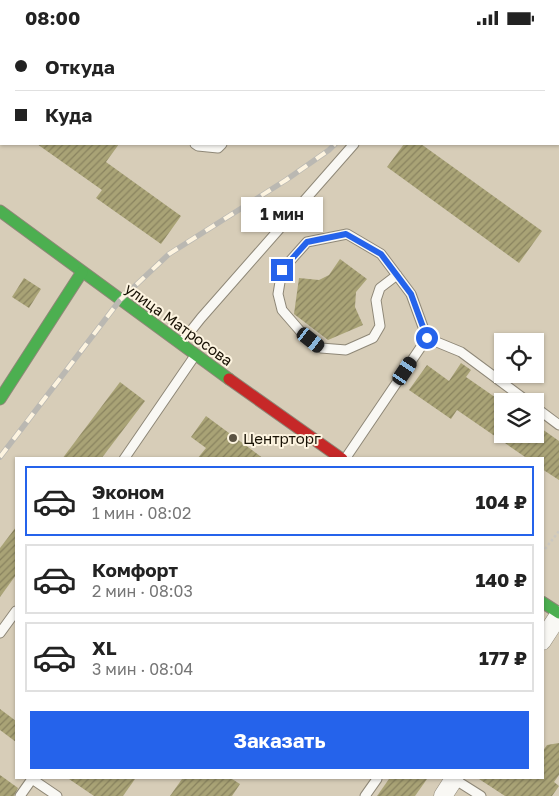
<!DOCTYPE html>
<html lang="ru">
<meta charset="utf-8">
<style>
:root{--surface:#fff;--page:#f6f6f6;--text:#222;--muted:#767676;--line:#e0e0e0;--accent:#2563eb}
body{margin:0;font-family:"Golos Text",sans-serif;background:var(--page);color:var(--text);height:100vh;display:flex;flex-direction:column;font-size:19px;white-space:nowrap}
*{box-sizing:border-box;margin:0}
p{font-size:16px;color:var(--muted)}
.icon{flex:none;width:28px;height:28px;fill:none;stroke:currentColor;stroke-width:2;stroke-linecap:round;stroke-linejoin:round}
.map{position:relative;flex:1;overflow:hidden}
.side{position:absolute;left:15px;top:422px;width:529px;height:322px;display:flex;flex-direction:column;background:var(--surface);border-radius:0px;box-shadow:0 1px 4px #0004}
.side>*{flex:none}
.banner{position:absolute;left:0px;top:0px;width:560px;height:110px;box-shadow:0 1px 4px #0004;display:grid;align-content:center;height:110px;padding:0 15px;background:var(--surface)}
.controls{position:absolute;left:494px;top:298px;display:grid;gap:10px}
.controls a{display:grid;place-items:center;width:50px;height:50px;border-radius:0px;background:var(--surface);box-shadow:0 1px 4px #0004;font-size:25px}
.end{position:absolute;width:22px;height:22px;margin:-11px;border:6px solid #2563eb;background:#fff;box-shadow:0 0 0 2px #fff}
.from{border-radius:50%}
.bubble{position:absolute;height:35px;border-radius:0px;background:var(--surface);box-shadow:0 1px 4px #0004;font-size:16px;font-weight:700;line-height:35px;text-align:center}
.car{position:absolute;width:15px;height:30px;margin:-15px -8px;border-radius:6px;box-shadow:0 0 4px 1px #0007;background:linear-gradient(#222 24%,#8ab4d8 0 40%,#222 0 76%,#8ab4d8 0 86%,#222 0)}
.banner b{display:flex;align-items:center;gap:18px;height:48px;font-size:19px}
.banner b+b{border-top:1px solid var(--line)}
.banner i{width:12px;height:12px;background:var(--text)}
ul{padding:9px 0 0;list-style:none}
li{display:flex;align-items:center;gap:15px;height:70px;margin:0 10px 8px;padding:0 5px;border:2px solid var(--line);border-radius:0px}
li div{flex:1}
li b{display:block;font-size:19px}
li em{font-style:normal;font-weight:700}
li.on{border-color:var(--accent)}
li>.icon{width:45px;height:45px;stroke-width:1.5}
.action{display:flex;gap:10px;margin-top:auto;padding:10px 15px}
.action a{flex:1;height:58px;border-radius:0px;background:var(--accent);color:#fff;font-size:20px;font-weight:700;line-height:58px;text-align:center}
.status{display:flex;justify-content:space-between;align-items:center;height:35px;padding:0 25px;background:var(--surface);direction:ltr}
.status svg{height:14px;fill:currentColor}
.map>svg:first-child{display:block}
.building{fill:url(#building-hatch)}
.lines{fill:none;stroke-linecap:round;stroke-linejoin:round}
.lane-casing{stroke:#8e8777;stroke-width:11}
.street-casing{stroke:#8e8777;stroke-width:19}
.fast-casing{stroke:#8e8777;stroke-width:13}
.jam-casing{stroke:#8e8777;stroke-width:13}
.path{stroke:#cac7c0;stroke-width:2.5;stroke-dasharray:2.5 2.5;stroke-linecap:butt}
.lane{stroke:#f9f8f4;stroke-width:9}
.street{stroke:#f9f8f4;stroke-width:18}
.fast{stroke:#4caf50;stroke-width:11}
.jam{stroke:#c62828;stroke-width:11}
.rail-casing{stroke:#bab8b2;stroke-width:5.5}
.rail{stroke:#fdf4e0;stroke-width:4;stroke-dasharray:11;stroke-linecap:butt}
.route{stroke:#2563eb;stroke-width:6}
.poi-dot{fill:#5b5343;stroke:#fdf4e0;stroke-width:2}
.labels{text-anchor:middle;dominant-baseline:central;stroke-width:4;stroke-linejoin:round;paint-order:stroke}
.street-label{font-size:15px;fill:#181104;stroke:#fdf4e0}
.poi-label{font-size:15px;fill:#181104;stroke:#fdf4e0;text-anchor:start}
</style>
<div class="status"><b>08:00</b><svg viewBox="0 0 49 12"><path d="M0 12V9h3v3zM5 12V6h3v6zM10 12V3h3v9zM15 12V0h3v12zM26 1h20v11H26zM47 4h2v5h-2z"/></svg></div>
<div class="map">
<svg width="559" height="761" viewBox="0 0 559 761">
<defs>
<pattern id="building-hatch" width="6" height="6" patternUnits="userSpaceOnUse" patternTransform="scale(1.25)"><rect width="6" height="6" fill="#a9a376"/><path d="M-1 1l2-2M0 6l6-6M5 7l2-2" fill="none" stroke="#89835f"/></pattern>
</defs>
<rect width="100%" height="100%" fill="#d7cdb8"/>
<g class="building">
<path d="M37 109H119L106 127 181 181 161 209 96 163 102 155Z"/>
<path d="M404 109H421L542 196 519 228 387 132Z"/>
<path d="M340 224 367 244 356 257 355 272 363 290 328 305 294 279 299 243 319 245 329 240Z"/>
<path d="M24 243 41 254 29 273 12 262Z"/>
<path d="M461 328 471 335 466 342 502 367V399H535V389L559 406V445L542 434V424H528L457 375 451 384 409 355 427 330 449 346Z"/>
<path d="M120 347 145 366 101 424H62Z"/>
<path d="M206 381 264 424H197L206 413 191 402Z"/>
<path d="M16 492V540L0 562V513Z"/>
<path d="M0 674 16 686V707L0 695Z"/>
<path d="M559 708V740L554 747 559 751 552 761H505L479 744H542V717L547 710Z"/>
<path d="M0 740 18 753 14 761H0Z"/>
<path d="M69 744H135L123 761H94Z"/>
<path d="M182 744H232L240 749 232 761H170Z"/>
<path d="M389 744H427L415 761H377Z"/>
</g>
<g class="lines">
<g class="lane-casing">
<g id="lane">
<path d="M169 0 172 1"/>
<path d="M286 0V1"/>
<path d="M520 0 522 1"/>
<path d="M213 1 214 0"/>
<path d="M457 1 459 0"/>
<path d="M195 109 198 111 218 113 222 109"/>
<path d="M397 240 380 253 376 265 380 291 373 303 346 315 321 313 301 297 282 275 278 259 282 235 307 207 347 199 381 219 411 259 427 303 461 317 527 366"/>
<path d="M182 307 201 283 354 109"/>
<path d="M535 372 559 390"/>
<path d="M124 424 194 322"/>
<path d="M345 424 427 303"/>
<path d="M0 598 16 576"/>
<path d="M454 744 481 761"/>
<path d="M20 761 32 744 57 761"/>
<path d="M365 761 377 744"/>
</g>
</g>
<g class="street-casing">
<g id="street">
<path d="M542 606 559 580"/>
<path d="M443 761 454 744"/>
</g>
</g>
<g class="fast-casing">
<g id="fast">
<path d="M0 176 229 344"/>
<path d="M0 364 82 237"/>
<path d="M542 567 559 578"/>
</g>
</g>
<g class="jam-casing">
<path id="jam" d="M229 344 342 424"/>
</g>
<path class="path" d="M542 518 559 496"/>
<use href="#lane" class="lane"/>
<use href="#street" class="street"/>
<use href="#fast" class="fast"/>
<use href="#jam" class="jam"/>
<g class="rail-casing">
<g id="rail">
<path d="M435 1 436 0"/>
<path d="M0 422 120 265 169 219 286 145 329 115 335 109"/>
</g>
</g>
<use href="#rail" class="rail"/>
</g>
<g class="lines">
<path class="route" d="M282 235 307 207 346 199 381 219 411 259 427 303"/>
</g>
<circle class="poi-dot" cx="233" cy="403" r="5"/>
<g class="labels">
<g class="street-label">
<text transform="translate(179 289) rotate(36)">улица Матросова</text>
</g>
<g class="poi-label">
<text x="243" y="403">Центрторг</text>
</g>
</g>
</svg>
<div class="controls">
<a><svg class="icon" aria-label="locate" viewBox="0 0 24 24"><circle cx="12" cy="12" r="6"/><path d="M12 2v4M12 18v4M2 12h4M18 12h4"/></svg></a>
<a><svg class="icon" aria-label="layers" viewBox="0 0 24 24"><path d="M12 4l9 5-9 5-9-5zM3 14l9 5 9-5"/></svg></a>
</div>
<i class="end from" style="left:427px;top:303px"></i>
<i class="end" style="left:282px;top:235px"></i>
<div class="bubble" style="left:241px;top:162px;width:82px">1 мин</div>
<i class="car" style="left:311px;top:305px;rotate:128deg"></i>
<i class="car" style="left:405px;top:336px;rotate:34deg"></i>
<div class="banner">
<b><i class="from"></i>Откуда</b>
<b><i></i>Куда</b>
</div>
<section class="side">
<ul>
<li class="on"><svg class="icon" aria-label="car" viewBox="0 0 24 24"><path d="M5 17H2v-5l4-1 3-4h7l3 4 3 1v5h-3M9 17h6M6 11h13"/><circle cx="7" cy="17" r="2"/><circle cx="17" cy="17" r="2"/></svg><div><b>Эконом</b><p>1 мин · 08:02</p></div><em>104 ₽</em></li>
<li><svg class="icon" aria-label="car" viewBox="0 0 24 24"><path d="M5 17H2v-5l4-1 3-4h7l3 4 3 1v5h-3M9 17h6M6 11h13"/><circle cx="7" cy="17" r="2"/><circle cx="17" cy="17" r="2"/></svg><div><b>Комфорт</b><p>2 мин · 08:03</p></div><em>140 ₽</em></li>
<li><svg class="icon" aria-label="car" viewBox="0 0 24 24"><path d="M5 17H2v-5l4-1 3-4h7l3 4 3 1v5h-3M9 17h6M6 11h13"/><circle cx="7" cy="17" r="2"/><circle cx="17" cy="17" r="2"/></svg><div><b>XL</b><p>3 мин · 08:04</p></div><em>177 ₽</em></li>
</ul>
<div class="action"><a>Заказать</a></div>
</section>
</div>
